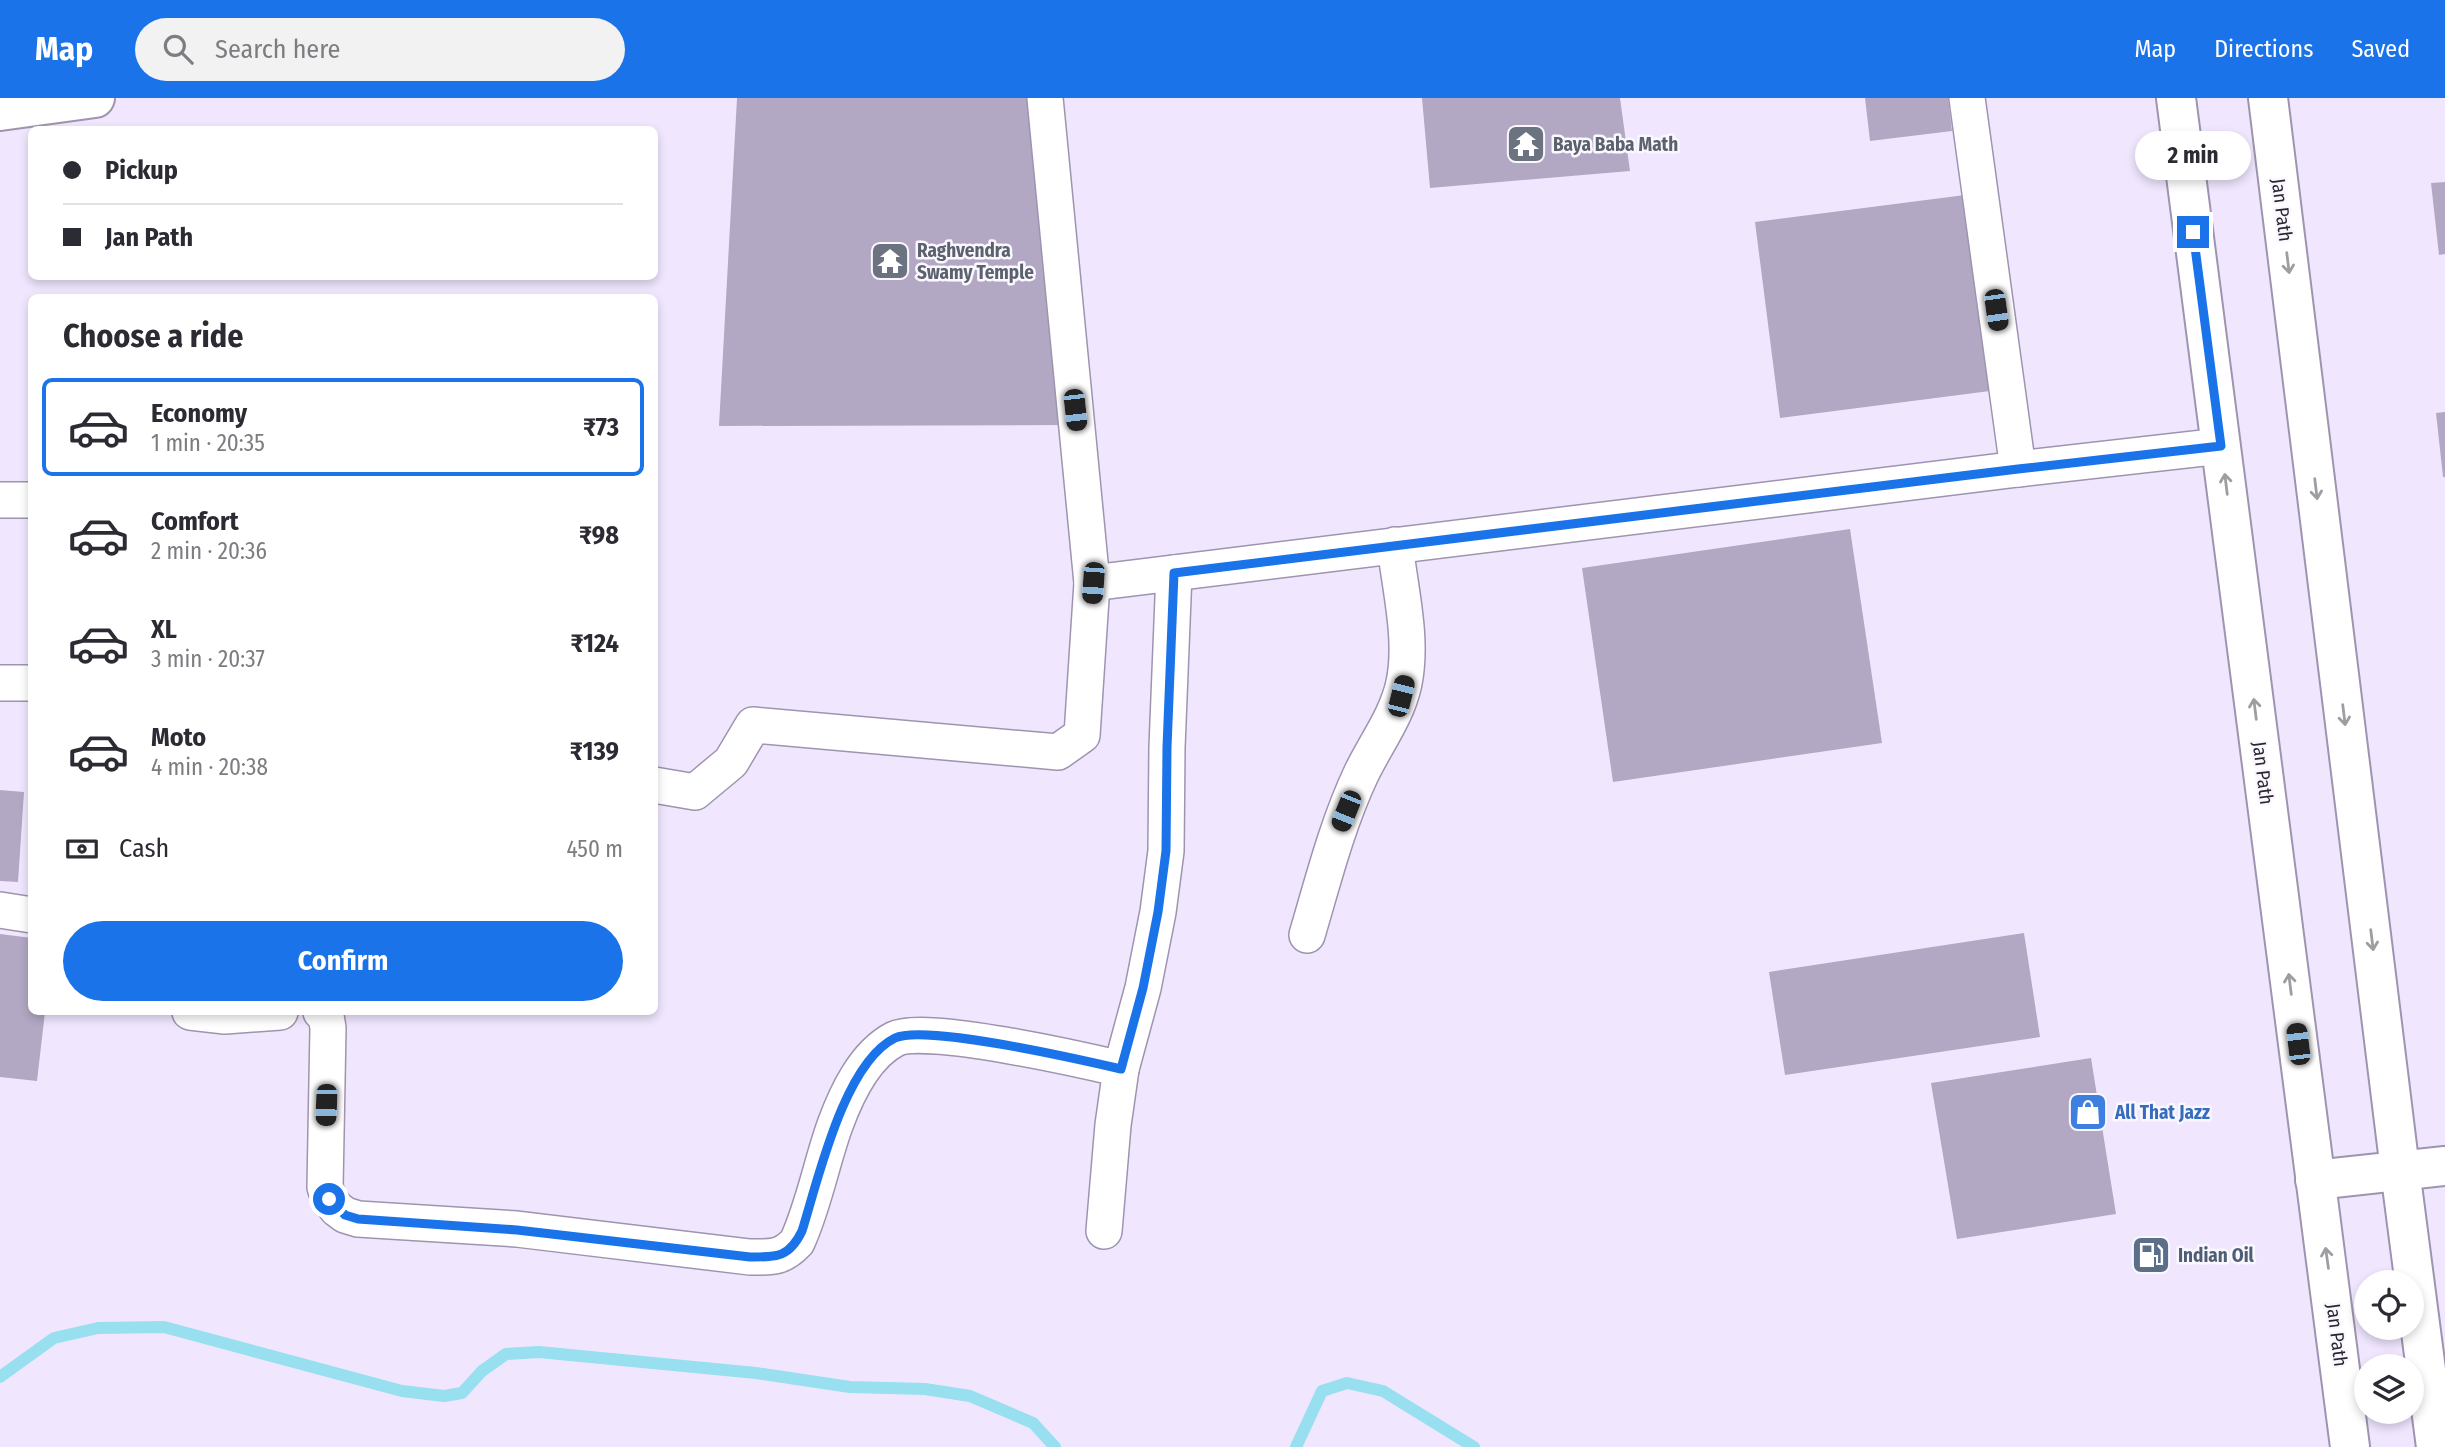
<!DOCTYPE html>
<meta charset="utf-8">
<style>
:root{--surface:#fff;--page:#f2f2f3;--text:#2b2b33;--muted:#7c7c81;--line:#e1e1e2;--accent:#1a73e8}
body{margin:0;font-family:"Fira Sans Condensed",sans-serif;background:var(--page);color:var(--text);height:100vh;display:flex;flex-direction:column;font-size:26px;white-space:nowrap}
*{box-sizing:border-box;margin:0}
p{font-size:23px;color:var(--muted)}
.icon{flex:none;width:38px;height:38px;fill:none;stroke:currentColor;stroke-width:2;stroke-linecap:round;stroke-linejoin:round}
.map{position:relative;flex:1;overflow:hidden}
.panel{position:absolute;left:28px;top:196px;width:630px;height:721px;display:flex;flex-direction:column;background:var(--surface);border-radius:10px;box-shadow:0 4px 10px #0003}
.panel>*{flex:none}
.top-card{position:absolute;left:28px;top:28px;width:630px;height:154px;border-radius:10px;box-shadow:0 4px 10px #0003;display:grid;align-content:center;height:154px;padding:0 35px;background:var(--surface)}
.tools{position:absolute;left:2354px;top:1172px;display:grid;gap:14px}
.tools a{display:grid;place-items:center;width:70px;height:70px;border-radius:50%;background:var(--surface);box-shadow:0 4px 10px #0003;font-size:35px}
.end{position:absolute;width:32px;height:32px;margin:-16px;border:9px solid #1a73e8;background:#fff;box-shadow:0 0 0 4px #fff}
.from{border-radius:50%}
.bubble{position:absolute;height:49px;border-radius:24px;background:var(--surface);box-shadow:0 4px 10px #0003;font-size:23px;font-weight:700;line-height:49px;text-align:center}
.car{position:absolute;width:21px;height:42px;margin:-21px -10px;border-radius:9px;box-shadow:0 0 5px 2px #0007;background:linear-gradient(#222 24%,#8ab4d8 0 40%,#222 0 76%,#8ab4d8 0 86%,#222 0)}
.top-card b{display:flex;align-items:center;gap:24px;height:66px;font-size:26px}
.top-card b+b{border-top:2px solid var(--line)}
.top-card i{width:18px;height:18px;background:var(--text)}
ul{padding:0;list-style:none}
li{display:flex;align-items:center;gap:21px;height:98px;margin:0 14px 10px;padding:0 21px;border:4px solid transparent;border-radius:10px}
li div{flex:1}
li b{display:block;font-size:26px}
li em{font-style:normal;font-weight:700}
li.selected{border-color:var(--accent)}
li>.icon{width:63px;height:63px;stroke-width:1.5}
h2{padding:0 35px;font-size:32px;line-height:84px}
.pay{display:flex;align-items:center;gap:18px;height:77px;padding:0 35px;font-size:26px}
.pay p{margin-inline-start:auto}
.primary-button{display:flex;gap:14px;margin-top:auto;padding:14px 35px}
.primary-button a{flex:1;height:80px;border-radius:42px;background:var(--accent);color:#fff;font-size:28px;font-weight:700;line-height:80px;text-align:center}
header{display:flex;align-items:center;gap:42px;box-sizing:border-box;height:98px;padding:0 35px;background:var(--accent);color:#fff}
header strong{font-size:33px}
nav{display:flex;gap:38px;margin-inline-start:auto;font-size:24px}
.search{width:490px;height:63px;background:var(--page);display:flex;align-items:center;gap:18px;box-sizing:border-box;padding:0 24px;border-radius:38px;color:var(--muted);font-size:26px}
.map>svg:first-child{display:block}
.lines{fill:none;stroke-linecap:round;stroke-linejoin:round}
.stream{stroke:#98dff0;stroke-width:12}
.building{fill:#b2a8c4}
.street-casing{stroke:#9e94af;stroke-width:38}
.secondary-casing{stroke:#9e94af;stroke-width:42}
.street{stroke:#fff;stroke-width:35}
.secondary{stroke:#fff;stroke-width:38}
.oneway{stroke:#9f9da2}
.route{stroke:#1a73e8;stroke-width:9}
.labels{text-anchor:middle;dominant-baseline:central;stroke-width:5;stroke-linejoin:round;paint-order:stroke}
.worship-label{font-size:19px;font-weight:bold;fill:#5b616d;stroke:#faf8fe;text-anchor:start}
.street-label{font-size:19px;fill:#2a2631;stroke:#faf8fe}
.shop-label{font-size:19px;font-weight:bold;fill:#366cbe;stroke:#faf8fe;text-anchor:start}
.service-label{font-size:19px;font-weight:bold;fill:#4e5e75;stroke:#faf8fe;text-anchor:start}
</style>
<header>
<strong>Map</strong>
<div class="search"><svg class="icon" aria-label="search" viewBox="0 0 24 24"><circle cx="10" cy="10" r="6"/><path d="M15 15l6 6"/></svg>Search here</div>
<nav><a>Map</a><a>Directions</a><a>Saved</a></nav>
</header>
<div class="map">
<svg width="2445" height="1349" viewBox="0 0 2445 1349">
<rect width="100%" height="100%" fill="#f0e7ff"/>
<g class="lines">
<g class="stream">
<path d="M0 1279 54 1240 98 1230 164 1229 402 1293 444 1298 462 1295 482 1273 506 1256 539 1254 756 1275 850 1289 925 1291 970 1298 1033 1325 1055 1349"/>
<path d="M1296 1349 1322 1293 1347 1285 1383 1293 1474 1349"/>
</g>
</g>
<g class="building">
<path d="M737 0H1036L1069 327 719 328Z"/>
<path d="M1422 0H1620L1630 73 1430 90Z"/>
<path d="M1865 0H1948L1952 33 1870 43Z"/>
<path d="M2445 84V156L2439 157 2431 85Z"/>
<path d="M1965 97 1990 293 1780 320 1755 124Z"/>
<path d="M2445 314V379H2443L2436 315Z"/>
<path d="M1850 431 1882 645 1613 684 1582 470Z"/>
<path d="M0 692 24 694 18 784 0 783Z"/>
<path d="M2024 835 2040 939 1785 977 1769 874Z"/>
<path d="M0 836 32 840V914H45L37 983 0 979Z"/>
<path d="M2091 960 2116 1116 1957 1141 1931 985Z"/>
</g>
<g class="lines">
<g class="street-casing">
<g id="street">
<path d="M1045 0 1092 485 2018 371 1967 0"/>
<path d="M2018 371 2221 348"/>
<path d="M0 402H32"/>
<path d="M0 585H32"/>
<path d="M654 687 695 694 731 664 753 627 1058 654 1082 637 1092 485"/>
<path d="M0 812 32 817"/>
<path d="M1307 837C1323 783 1337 727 1361 676 1376 645 1397 618 1404 585 1413 541 1400 491 1395 447"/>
<path d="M190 914 225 918 280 914"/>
<path d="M321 914 326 918 328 930 325 1089 329 1101 337 1111 345 1117 358 1121 517 1131 750 1159C771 1159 781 1161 797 1144 814 1107 821 1066 835 1027 846 997 864 957 895 941 924 926 1083 962 1121 971"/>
<path d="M1104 1133 1113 1027 1121 971 1143 890 1158 814 1166 753 1167 649 1174 475"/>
</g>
</g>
<g class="secondary-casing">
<g id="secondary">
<path d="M2176 0 2350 1349"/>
<path d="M2268 0 2400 1072 2436 1349"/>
<path d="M0 13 95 0"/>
<path d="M2315 1082 2445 1068"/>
</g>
</g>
<use href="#street" class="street"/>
<use href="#secondary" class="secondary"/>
</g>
<defs><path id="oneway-shaft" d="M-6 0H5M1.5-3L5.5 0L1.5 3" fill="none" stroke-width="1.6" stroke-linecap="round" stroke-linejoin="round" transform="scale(1.75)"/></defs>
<g class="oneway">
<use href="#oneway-shaft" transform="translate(2288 165) rotate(83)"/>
<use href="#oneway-shaft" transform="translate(2226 386) rotate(-97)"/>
<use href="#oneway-shaft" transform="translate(2316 391) rotate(83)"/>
<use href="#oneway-shaft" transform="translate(2255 611) rotate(-97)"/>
<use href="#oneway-shaft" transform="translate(2344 617) rotate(83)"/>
<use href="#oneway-shaft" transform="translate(2372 842) rotate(83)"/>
<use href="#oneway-shaft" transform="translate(2290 886) rotate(-97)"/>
<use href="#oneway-shaft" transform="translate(2327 1160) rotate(-98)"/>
</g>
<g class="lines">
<path class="route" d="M329 1101 345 1117 358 1121 517 1132 750 1159C776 1159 789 1160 802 1133 818 1082 844 965 895 940 925 926 1082 962 1121 971L1143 890 1158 814 1166 753 1167 649 1174 475 2018 371 2221 348 2193 134"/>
</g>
<defs>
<g id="temple-square" transform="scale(2.0125)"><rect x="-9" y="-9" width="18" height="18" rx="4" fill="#6b7280" stroke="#faf8fe"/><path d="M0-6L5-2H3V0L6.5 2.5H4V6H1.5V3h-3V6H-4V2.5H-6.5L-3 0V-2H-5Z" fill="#fff"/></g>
<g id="shop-square" transform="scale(2.0125)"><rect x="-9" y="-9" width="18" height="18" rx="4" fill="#3f7fe0" stroke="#faf8fe"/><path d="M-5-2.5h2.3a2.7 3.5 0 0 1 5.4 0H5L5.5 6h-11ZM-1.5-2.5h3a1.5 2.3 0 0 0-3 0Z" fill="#fff"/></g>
<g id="fuel-square" transform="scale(2.0125)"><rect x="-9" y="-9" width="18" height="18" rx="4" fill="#5c6f8a" stroke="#faf8fe"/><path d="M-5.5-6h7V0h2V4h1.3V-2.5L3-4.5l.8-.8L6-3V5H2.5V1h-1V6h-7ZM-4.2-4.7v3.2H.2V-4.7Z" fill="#fff"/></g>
</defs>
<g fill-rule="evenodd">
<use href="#temple-square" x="1526" y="46"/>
<use href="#temple-square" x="890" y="163"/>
<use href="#shop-square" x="2088" y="1014"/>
<use href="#fuel-square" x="2151" y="1157"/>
</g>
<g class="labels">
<g class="worship-label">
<text x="1553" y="46">Baya Baba Math</text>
<text x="917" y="152">Raghvendra<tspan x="917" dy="22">Swamy Temple</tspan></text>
</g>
<g class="street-label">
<text transform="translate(2282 112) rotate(83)">Jan Path</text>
<text transform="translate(2263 675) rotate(83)">Jan Path</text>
<text transform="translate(2337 1237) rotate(83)">Jan Path</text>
</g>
<g class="shop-label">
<text x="2115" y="1014">All That Jazz</text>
</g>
<g class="service-label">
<text x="2178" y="1157">Indian Oil</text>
</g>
</g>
</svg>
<div class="tools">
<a><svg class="icon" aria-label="locate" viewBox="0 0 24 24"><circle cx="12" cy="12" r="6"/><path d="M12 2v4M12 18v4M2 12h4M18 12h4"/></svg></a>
<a><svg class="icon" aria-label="layers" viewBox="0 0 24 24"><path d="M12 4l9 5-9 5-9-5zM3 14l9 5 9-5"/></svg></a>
</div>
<i class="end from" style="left:329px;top:1101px"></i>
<i class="end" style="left:2193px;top:134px"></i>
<div class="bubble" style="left:2135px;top:33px;width:116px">2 min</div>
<i class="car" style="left:1996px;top:212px;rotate:172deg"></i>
<i class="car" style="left:1075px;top:312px;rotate:174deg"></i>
<i class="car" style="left:1093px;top:485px;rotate:184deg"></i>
<i class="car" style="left:1401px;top:598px;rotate:14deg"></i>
<i class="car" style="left:1346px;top:713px;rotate:202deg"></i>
<i class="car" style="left:2298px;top:946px;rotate:353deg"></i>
<i class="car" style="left:326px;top:1007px;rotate:182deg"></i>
<div class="top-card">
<b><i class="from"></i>Pickup</b>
<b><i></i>Jan Path</b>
</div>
<section class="panel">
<h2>Choose a ride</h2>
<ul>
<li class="selected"><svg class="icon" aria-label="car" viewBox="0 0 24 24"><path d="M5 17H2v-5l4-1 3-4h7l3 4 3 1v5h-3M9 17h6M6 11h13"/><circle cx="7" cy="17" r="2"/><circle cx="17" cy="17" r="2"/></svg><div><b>Economy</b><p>1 min · 20:35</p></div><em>₹73</em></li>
<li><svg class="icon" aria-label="car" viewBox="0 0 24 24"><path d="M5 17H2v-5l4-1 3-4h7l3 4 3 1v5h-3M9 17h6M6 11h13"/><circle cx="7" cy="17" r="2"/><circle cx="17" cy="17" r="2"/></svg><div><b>Comfort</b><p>2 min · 20:36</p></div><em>₹98</em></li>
<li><svg class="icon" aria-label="car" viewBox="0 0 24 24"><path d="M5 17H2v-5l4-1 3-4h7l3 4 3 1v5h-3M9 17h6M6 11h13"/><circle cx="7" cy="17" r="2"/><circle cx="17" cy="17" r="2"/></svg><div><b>XL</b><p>3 min · 20:37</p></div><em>₹124</em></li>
<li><svg class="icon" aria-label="car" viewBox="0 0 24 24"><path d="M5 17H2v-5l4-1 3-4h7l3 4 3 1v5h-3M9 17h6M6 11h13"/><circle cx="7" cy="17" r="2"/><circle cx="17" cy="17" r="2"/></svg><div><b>Moto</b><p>4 min · 20:38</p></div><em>₹139</em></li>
</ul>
<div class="pay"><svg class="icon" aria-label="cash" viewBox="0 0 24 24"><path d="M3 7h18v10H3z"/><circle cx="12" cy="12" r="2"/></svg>Cash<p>450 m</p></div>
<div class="primary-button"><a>Confirm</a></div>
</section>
</div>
